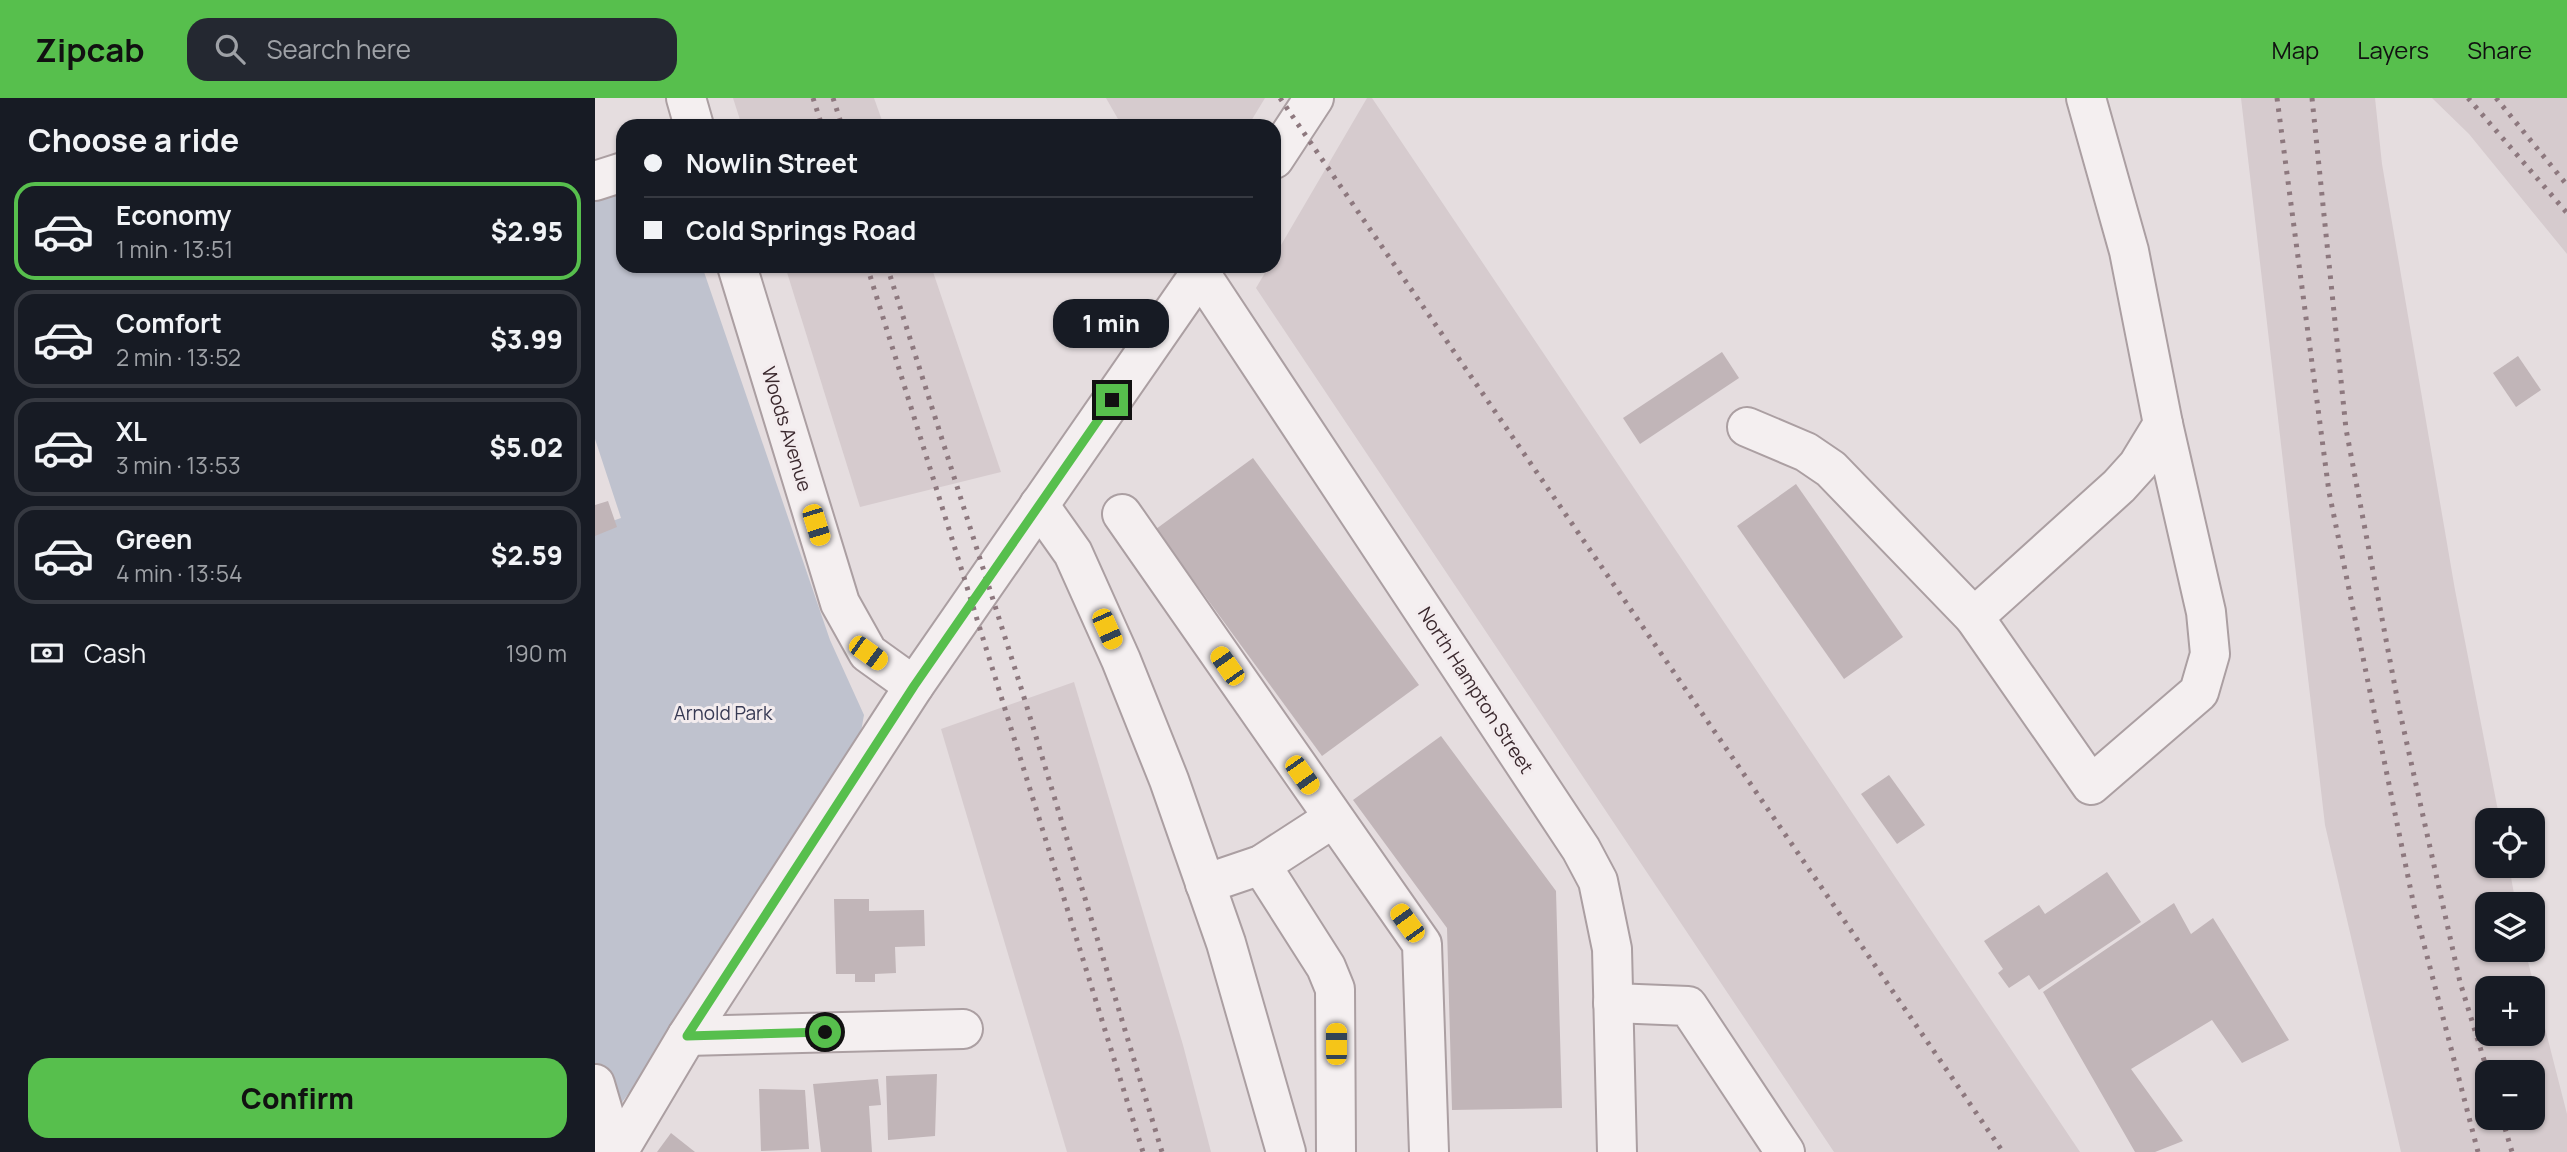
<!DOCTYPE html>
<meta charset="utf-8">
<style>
:root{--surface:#171b24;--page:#242831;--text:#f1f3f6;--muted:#9ea1a6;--line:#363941;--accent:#57bf4d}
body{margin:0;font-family:Manrope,sans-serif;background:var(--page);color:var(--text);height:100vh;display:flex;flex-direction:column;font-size:26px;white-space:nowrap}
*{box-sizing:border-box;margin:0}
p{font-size:23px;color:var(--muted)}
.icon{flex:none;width:38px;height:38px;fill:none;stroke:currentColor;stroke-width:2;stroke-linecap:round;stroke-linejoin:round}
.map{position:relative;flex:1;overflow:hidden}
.details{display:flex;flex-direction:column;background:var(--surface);width:595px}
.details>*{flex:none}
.guide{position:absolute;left:21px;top:21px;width:665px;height:154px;border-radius:21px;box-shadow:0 2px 5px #0004;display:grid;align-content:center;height:154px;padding:0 28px;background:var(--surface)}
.buttons{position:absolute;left:1880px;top:710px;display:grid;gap:14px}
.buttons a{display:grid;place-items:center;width:70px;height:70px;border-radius:14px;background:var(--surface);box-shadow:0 2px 5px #0004;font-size:35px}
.end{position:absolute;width:32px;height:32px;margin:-16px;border:9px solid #57bf4d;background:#111;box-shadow:0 0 0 4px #111}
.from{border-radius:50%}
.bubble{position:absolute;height:49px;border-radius:21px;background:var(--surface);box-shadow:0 2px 5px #0004;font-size:23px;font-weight:800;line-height:49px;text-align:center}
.car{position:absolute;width:21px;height:42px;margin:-21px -10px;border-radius:9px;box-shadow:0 0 5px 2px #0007;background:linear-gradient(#f5c518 24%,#345 0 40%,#f5c518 0 76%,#345 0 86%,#f5c518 0)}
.guide b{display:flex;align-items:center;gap:24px;height:66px;font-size:26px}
.guide b+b{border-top:2px solid var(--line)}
.guide i{width:18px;height:18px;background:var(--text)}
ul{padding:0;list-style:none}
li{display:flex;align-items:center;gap:21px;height:98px;margin:0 14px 10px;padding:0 14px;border:4px solid var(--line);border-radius:21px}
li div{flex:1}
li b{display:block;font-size:26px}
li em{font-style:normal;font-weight:800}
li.active{border-color:var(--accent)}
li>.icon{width:63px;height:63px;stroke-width:1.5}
h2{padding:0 28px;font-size:32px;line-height:84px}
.pay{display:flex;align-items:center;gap:18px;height:77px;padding:0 28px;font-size:26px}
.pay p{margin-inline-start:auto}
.button{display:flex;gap:14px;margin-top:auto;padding:14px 28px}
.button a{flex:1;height:80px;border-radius:21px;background:var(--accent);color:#111;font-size:28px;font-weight:800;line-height:80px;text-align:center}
header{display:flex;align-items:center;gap:42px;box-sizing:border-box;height:98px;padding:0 35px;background:var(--accent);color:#111}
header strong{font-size:33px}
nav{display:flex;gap:38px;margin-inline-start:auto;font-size:24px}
.search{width:490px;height:63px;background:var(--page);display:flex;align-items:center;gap:18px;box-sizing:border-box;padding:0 24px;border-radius:21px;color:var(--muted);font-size:26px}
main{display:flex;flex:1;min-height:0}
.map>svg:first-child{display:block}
.built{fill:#d6cbce;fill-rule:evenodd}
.green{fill:#bfc2ce}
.building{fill:#c1b5b8}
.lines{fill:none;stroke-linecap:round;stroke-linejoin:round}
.minor-casing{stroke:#ab9fa2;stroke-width:42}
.minor{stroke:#f4eff0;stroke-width:38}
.rail{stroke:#8d787e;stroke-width:5;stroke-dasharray:3.5 7;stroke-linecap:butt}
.route{stroke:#57bf4d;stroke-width:9}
.labels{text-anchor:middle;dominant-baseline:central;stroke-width:6;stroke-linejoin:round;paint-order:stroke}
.street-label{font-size:19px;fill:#3a282d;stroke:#f3ecee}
.park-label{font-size:19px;fill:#373a54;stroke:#f3ecee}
</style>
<header>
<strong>Zipcab</strong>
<div class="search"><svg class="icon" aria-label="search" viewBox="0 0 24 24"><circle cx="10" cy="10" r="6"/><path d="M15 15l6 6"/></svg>Search here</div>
<nav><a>Map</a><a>Layers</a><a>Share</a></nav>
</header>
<main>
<section class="details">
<h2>Choose a ride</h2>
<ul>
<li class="active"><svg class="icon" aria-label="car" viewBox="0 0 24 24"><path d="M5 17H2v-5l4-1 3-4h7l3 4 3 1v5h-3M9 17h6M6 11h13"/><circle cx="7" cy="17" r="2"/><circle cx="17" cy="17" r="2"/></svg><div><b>Economy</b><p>1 min · 13:51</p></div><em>$2.95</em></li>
<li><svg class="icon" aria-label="car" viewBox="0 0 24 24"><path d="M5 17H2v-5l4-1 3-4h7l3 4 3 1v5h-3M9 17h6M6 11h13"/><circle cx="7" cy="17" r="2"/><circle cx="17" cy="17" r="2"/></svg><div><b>Comfort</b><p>2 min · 13:52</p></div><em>$3.99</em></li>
<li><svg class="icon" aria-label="car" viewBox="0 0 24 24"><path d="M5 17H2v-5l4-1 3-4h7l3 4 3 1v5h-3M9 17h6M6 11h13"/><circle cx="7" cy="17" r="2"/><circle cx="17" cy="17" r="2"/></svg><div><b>XL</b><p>3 min · 13:53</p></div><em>$5.02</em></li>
<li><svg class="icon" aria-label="car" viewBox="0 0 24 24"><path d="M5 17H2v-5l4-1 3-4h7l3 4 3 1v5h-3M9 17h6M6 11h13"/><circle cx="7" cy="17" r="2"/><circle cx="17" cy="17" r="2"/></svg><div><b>Green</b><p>4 min · 13:54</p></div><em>$2.59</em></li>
</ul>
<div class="pay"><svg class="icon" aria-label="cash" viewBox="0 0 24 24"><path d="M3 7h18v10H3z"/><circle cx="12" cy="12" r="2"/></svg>Cash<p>190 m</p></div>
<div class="button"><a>Confirm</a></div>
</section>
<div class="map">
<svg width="1972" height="1054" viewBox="0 0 1972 1054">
<rect width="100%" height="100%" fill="#e5dddf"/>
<g class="built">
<path d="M138 0H279L289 28H147Z"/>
<path d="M511 0H670L653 28H527Z"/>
<path d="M772 0H777L1485 1054H1239L661 190 674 168H679V159Z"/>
<path d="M1646 0H1780L1787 66 1860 492 1905 723H1892V768H1914L1921 807H1892V852H1930L1972 1016V1054H1806L1730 727ZM1892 891H1937V936H1892ZM1892 975H1937V1020H1892Z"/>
<path d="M1837 0H1972V156L1874 36Z"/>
<path d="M190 168H336L406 374 265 409Z"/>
<path d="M479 584 588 947 616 1054H472L346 631Z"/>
</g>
<path class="green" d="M28 92V168H107L235 542 269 617 265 639 42 984 0 1041V429L26 420 0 341V102Z"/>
<g class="building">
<path d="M1127 254 1144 280 1045 346 1028 320Z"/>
<path d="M1923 258 1946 292 1921 309 1898 275Z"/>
<path d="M658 360 824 587 727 658 561 431Z"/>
<path d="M1201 386 1308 539 1249 581 1142 428Z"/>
<path d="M13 403 22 429 0 438V407Z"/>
<path d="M846 638 961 793 967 1010 857 1012 852 830 758 702Z"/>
<path d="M1294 677 1330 727 1302 746 1266 696Z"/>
<path d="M1512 774 1546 824 1444 892 1434 877 1414 890 1403 875 1408 871 1389 843 1444 807 1450 816Z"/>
<path d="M239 801H274V813L329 812 330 848 300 849 301 875 280 876V884H260V876H241Z"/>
<path d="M1579 805 1596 836 1618 820 1694 942 1647 965 1617 922 1536 971 1588 1043 1560 1054H1540L1448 894Z"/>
<path d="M342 976 340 1038 293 1042 291 978Z"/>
<path d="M283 981 286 1007 274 1008 277 1054H226L218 986Z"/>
<path d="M164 991 210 992 214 1051 166 1053Z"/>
<path d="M76 1035 100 1054H62Z"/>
</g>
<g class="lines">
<g class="minor-casing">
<g id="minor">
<path d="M91 0 99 28"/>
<path d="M1491 0 1534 153 1568 326"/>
<path d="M679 61 719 0"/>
<path d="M0 83 28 74"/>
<path d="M142 168 245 505 273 555 319 588"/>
<path d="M605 175 986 751 1003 783 1017 851 1022 1054"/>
<path d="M1568 326 1611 514 1615 556 1604 594 1496 687 1379 519 1524 388 1543 367Z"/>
<path d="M1152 329 1211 354 1236 371 1379 519"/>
<path d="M444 407 478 455 526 562 574 682 631 845 691 1054"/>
<path d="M527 416 827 846 834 1054"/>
<path d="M666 767 731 869 740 891 741 1054"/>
<path d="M610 786 666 767 737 721"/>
<path d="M1018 905 1093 908 1190 1054"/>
<path d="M92 938 368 931"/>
<path d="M0 986 20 1054"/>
<path d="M23 1054 92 938 319 588 610 168"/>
</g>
</g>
<use href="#minor" class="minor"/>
<g class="rail">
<path d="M218 0 227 28"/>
<path d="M238 0 247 28"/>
<path d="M685 0 1408 1054"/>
<path d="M1682 0 1734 394 1819 808 1883 1054"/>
<path d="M1717 0 1751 331 1804 610 1865 884 1893 975"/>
<path d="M1873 0 1972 115"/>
<path d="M1901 0 1972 87"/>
<path d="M272 168 548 1054"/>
<path d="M292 168 428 596 567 1054"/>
<path d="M1907 1020 1917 1054"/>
</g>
</g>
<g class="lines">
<path class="route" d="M230 934 92 938 319 588 517 302"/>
</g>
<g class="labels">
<g class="street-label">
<text transform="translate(192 331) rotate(73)">Woods Avenue</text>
<text transform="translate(881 592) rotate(57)">North Hampton Street</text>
</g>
<g class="park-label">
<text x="128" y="615">Arnold Park</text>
</g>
</g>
</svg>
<div class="buttons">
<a><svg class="icon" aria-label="locate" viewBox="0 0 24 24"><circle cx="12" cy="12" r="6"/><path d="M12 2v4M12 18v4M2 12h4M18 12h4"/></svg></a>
<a><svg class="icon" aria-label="layers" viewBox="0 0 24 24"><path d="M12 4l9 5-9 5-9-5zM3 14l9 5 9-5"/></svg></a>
<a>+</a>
<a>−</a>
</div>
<i class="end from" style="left:230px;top:934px"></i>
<i class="end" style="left:517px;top:302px"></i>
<div class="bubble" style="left:458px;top:201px;width:116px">1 min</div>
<i class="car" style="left:221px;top:427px;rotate:163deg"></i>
<i class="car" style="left:512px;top:531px;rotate:156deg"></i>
<i class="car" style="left:273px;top:555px;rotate:126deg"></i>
<i class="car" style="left:632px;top:568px;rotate:325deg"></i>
<i class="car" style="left:707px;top:677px;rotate:145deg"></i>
<i class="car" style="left:812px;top:825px;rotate:324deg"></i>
<i class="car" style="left:741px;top:946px;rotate:0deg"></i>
<div class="guide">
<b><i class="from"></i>Nowlin Street</b>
<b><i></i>Cold Springs Road</b>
</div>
</div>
</main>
